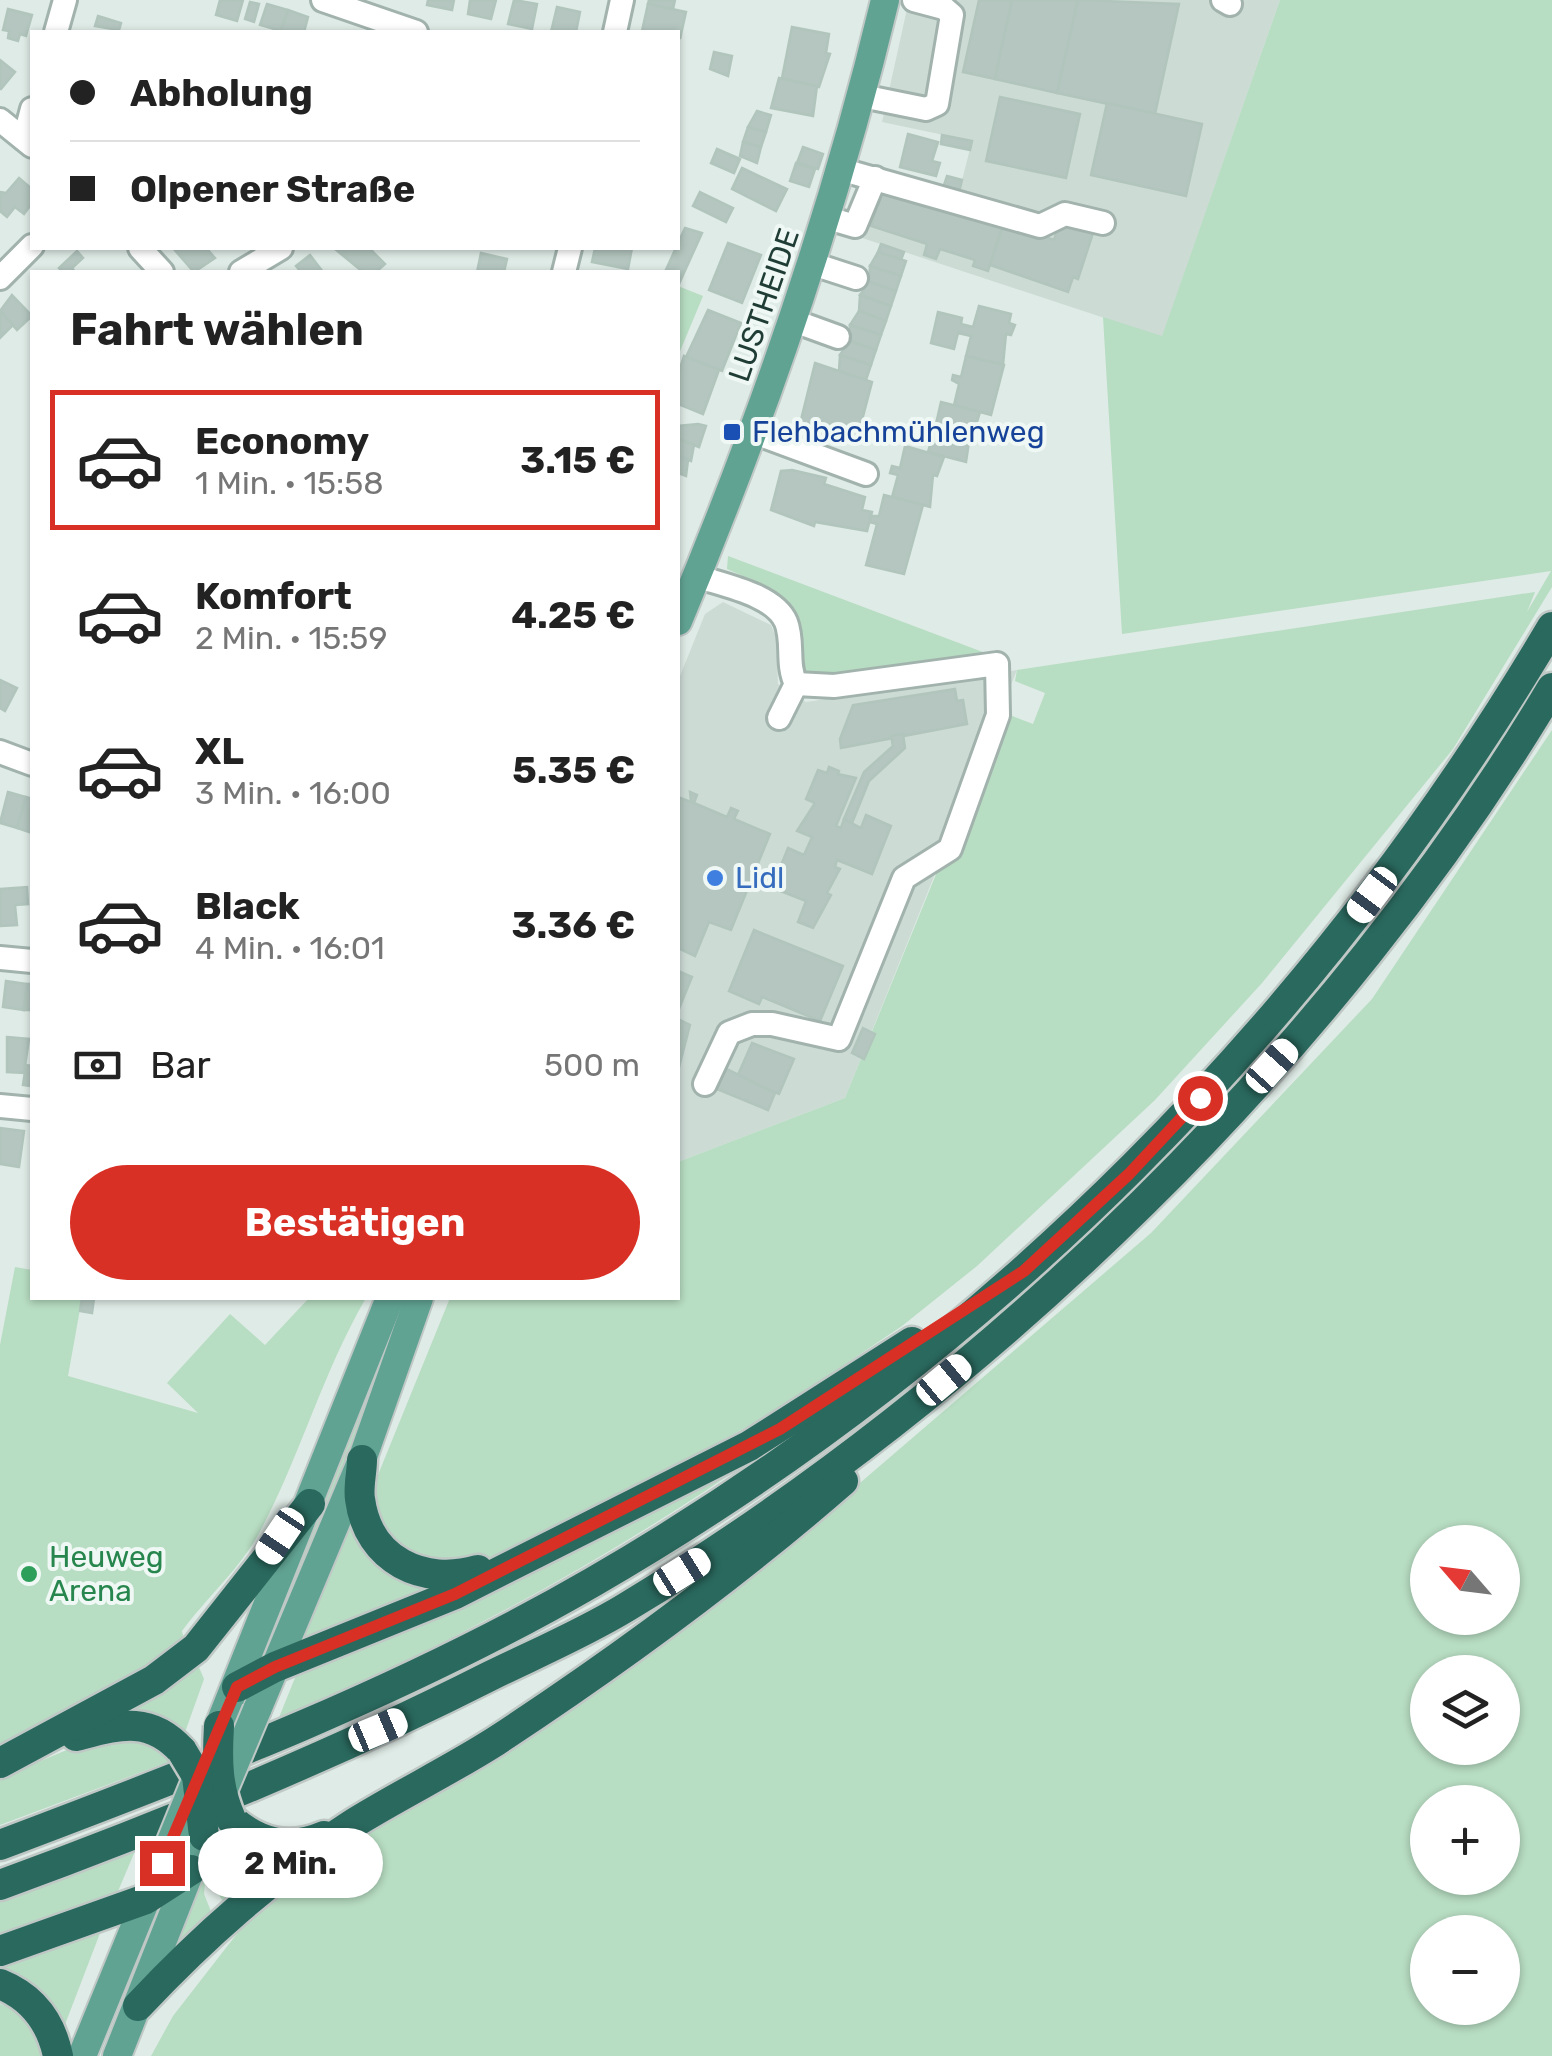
<!DOCTYPE html>
<html lang="de">
<meta charset="utf-8">
<style>
:root{--surface:#fff;--page:#f6f6f6;--text:#222;--muted:#767676;--line:#e0e0e0;--accent:#d93025}
body{margin:0;font-family:Rubik,sans-serif;background:var(--page);color:var(--text);height:100vh;display:flex;flex-direction:column;font-size:38px;white-space:nowrap}
*{box-sizing:border-box;margin:0}
p{font-size:32px;color:var(--muted)}
.icon{flex:none;width:55px;height:55px;fill:none;stroke:currentColor;stroke-width:2;stroke-linecap:round;stroke-linejoin:round}
.map{position:relative;flex:1;overflow:hidden}
.side{position:absolute;left:30px;top:270px;width:650px;height:1030px;display:flex;flex-direction:column;background:var(--surface);border-radius:0px;box-shadow:0 2px 8px #0004}
.side>*{flex:none}
.top-card{position:absolute;left:30px;top:30px;width:650px;height:220px;border-radius:0px;box-shadow:0 2px 8px #0004;display:grid;align-content:center;height:220px;padding:0 40px;background:var(--surface)}
.needle{width:65px;rotate:298deg}
.fabs{position:absolute;left:1410px;top:1525px;display:grid;gap:20px}
.fabs a{display:grid;place-items:center;width:110px;height:110px;border-radius:50%;background:var(--surface);box-shadow:0 2px 8px #0004;font-size:50px}
.end{position:absolute;width:45px;height:45px;margin:-22px;border:12px solid #d93025;background:#fff;box-shadow:0 0 0 5px #fff}
.from{border-radius:50%}
.bubble{position:absolute;height:70px;border-radius:35px;background:var(--surface);box-shadow:0 2px 8px #0004;font-size:32px;font-weight:700;line-height:70px;text-align:center}
.car{position:absolute;width:30px;height:60px;margin:-30px -15px;border-radius:12px;box-shadow:0 0 8px 2px #0007;background:linear-gradient(#fff 24%,#345 0 40%,#fff 0 76%,#345 0 86%,#fff 0)}
.top-card b{display:flex;align-items:center;gap:35px;height:95px;font-size:38px}
.top-card b+b{border-top:2px solid var(--line)}
.top-card i{width:25px;height:25px;background:var(--text)}
ul{padding:0;list-style:none}
li{display:flex;align-items:center;gap:30px;height:140px;margin:0 20px 15px;padding:0 20px;border:5px solid transparent;border-radius:0px}
li div{flex:1}
li b{display:block;font-size:38px}
li em{font-style:normal;font-weight:700}
li.on{border-color:var(--accent)}
li>.icon{width:90px;height:90px;stroke-width:1.5}
h2{padding:0 40px;font-size:45px;line-height:120px}
.pay{display:flex;align-items:center;gap:25px;height:110px;padding:0 40px;font-size:38px}
.pay p{margin-inline-start:auto}
.button{display:flex;gap:20px;margin-top:auto;padding:20px 40px}
.button a{flex:1;height:115px;border-radius:60px;background:var(--accent);color:#fff;font-size:40px;font-weight:700;line-height:115px;text-align:center}
.map>svg:first-child{display:block}
.built{fill:#cddbd5}
.green{fill:#b7ddc2;fill-rule:evenodd}
.building{fill:#b4c6bf;stroke:#b1c5bd;stroke-width:2.5}
.lines{fill:none;stroke-linecap:round;stroke-linejoin:round}
.minor-casing{stroke:#a2b3ad;stroke-width:28}
.major-casing{stroke:#c0c8c6;stroke-width:32}
.highway-casing{stroke:#c0c8c6;stroke-width:35}
.minor{stroke:#fff;stroke-width:22}
.major{stroke:#61a393;stroke-width:28}
.highway{stroke:#2a695e;stroke-width:30}
.major-bridge-casing{stroke:#c0c8c6;stroke-width:32;stroke-linecap:butt}
.highway-bridge-casing{stroke:#c0c8c6;stroke-width:35;stroke-linecap:butt}
.major-bridge{stroke:#61a393;stroke-width:28}
.highway-bridge{stroke:#2a695e;stroke-width:30}
.route{stroke:#d93025;stroke-width:12}
.transit-dot{fill:#1a4fb4;stroke:#eff8f4;stroke-width:4}
.shop-dot{fill:#3f7fe0;stroke:#eff8f4;stroke-width:4}
.leisure-dot{fill:#2e9e5b;stroke:#eff8f4;stroke-width:4}
.labels{text-anchor:middle;dominant-baseline:central;stroke-width:8;stroke-linejoin:round;paint-order:stroke}
.street-label{font-size:30px;fill:#1f3c35;stroke:#eff8f4}
.transit-label{font-size:30px;fill:#164399;stroke:#eff8f4;text-anchor:start}
.shop-label{font-size:30px;fill:#366cbe;stroke:#eff8f4;text-anchor:start}
.leisure-label{font-size:30px;fill:#27864d;stroke:#eff8f4;text-anchor:start}
</style>
<div class="map">
<svg width="1552" height="2056" viewBox="0 0 1552 2056">
<rect width="100%" height="100%" fill="#dfebe6"/>
<g class="built">
<path d="M909 0H1280L1162 337 847 233 872 167 959 192 972 141 882 122Z"/>
<path d="M723 602 771 625 776 637 778 684 806 702 1017 670 845 1098 678 1162V681L705 614Z"/>
</g>
<g class="green">
<path d="M1280 0H1552V587L1453 749 1262 983 1155 1100 977 1266 902 1326 768 1416 496 1560 455 1570 395 1550 369 1497 450 1298H678V1162L845 1098 1002 712 1033 724 1045 693 1015 681 1017 670 1535 592 1527 612 1551 571 1122 634 1103 317 1162 336Z"/>
<path d="M678 286 703 296 678 356Z"/>
<path d="M728 556 988 654 831 678 811 677 800 666C798 597 786 595 727 569Z"/>
<path d="M1552 730V2056H151L173 2016 257 1908 509 1728 747 1580 1151 1233 1372 999ZM1428 1542H1502V1618H1428ZM1428 1672H1502V1748H1428ZM1428 1802H1502V1878H1428ZM1428 1932H1502V2008H1428Z"/>
<path d="M15 1267 32 1270V1298H82L68 1376 198 1413 167 1383 230 1314 265 1345 309 1298H366C322 1373 300 1458 258 1535 237 1572 207 1597 182 1631L185 1645 150 1669 0 1749V1345Z"/>
<path d="M402 1306 400 1331 266 1659 257 1667 396 1309Z"/>
<path d="M754 1458C604 1562 445 1647 278 1720L299 1668Z"/>
<path d="M353 1506 438 1585 294 1652Z"/>
<path d="M195 1658 204 1679 184 1735 113 1717Z"/>
<path d="M147 1737 171 1761 0 1825V1778L81 1744Z"/>
<path d="M232 1833 297 1854 225 1904 214 1888Z"/>
<path d="M135 1851 113 1903 0 1941V1901Z"/>
<path d="M206 1868 204 1894 212 1914 168 1962Z"/>
<path d="M102 1928 64 2027 0 1972V1960Z"/>
<path d="M0 2004C24 2013 34 2032 41 2056H0Z"/>
</g>
<g class="building">
<path d="M220 0H243L237 21 216 15Z"/>
<path d="M428 0H454L452 10 427 5Z"/>
<path d="M496 0 491 19 468 14 470 0Z"/>
<path d="M514 0 537 4 532 29 508 24Z"/>
<path d="M649 0H675L673 9 648 4Z"/>
<path d="M979 0H1012L995 79 963 72Z"/>
<path d="M1012 0H1078L1057 93 995 79Z"/>
<path d="M1078 0 1179 4 1155 114 1057 93Z"/>
<path d="M250 2 259 4 254 22 245 19Z"/>
<path d="M267 4 288 10 281 31 260 25Z"/>
<path d="M648 4 686 12 680 39 678 32 642 31Z"/>
<path d="M557 7 580 12 576 32H551Z"/>
<path d="M8 9 32 15 26 36 20 34 18 41 8 38 9 31 3 30Z"/>
<path d="M288 10 308 17 304 32 281 31Z"/>
<path d="M98 16 121 23 119 30 95 26Z"/>
<path d="M792 27 829 34 826 53 830 54 819 87 782 78Z"/>
<path d="M714 52 732 56 728 76 710 69Z"/>
<path d="M0 60 15 72 1 89 0 88Z"/>
<path d="M779 78 817 86 813 116 771 108Z"/>
<path d="M1000 97 1080 114 1066 178 986 161Z"/>
<path d="M1107 103 1202 124 1186 196 1091 175Z"/>
<path d="M757 111 771 115 766 132 748 127Z"/>
<path d="M748 127 766 132 761 147 743 142Z"/>
<path d="M908 134 938 142 932 161 940 163 936 176 900 167Z"/>
<path d="M942 135 972 141 970 150 941 144Z"/>
<path d="M743 142 761 147 757 163 740 156Z"/>
<path d="M803 147 823 154 818 169 797 163Z"/>
<path d="M717 149 740 159 734 173 711 163Z"/>
<path d="M796 163 815 169 809 187 790 181Z"/>
<path d="M742 168 787 189 776 211 732 189Z"/>
<path d="M947 176 962 180 959 192 943 188Z"/>
<path d="M19 178 32 189V203L24 214 15 207 7 217 0 211V192L6 193Z"/>
<path d="M885 185 1003 225 988 271 973 266 975 260 940 249 936 259 924 255 927 244 871 226Z"/>
<path d="M700 192 733 208 726 222 693 206Z"/>
<path d="M1060 222 1093 233 1078 279 1073 277 1068 292 990 265 1004 223 1054 240Z"/>
<path d="M685 228 702 233 678 286V272H665Z"/>
<path d="M728 243 761 255 742 303 709 290Z"/>
<path d="M881 244 904 252 901 260 878 252Z"/>
<path d="M173 248H206L215 258 194 272Z"/>
<path d="M369 248 385 264 376 272H363L335 249Z"/>
<path d="M595 248H632L628 269 592 262Z"/>
<path d="M77 251 83 258 72 268 75 272H63L59 268Z"/>
<path d="M878 252 906 261 901 276 870 266Z"/>
<path d="M481 253 507 259 504 272H477Z"/>
<path d="M310 255 323 272H301L296 266Z"/>
<path d="M870 266 901 276 896 291 869 282Z"/>
<path d="M869 282 896 291 891 306 860 295Z"/>
<path d="M12 295 32 316 17 330 0 311Z"/>
<path d="M860 295 891 306 886 321 859 311Z"/>
<path d="M979 306 1011 314 1009 323 1015 325 1011 335 1006 334 1003 365 966 356 971 336 958 333 954 349 931 343 938 312 962 318 961 324 973 327Z"/>
<path d="M708 310 741 323 722 371 686 357Z"/>
<path d="M0 311 13 325 0 338Z"/>
<path d="M859 311 886 321 881 335 850 325Z"/>
<path d="M850 325 881 335 876 350 849 341Z"/>
<path d="M849 341 876 350 871 365 840 355Z"/>
<path d="M840 355 871 365 866 380 839 371Z"/>
<path d="M684 356 719 370 703 414 678 404V375Z"/>
<path d="M966 356 1004 365 991 415 954 405 959 384 952 380 953 375 961 377Z"/>
<path d="M815 363 872 382 856 443 799 428Z"/>
<path d="M941 402 980 412 977 422 972 421 966 462 928 452 934 431 927 427 928 422 936 424Z"/>
<path d="M698 424 706 426 699 447 678 439V426Z"/>
<path d="M678 439 694 445 691 461 678 456Z"/>
<path d="M905 446 944 457 937 476 933 475 930 507 892 497 898 475 890 473 892 466 900 468Z"/>
<path d="M678 456 688 460 686 476 678 473Z"/>
<path d="M792 470 826 478 824 484 865 497 862 510 872 512 867 531 815 522 814 526 771 510 781 471Z"/>
<path d="M884 495 923 505 904 574 866 565 877 524 870 522 871 516H879Z"/>
<path d="M0 680 17 688 5 711 0 708Z"/>
<path d="M955 689 957 701 963 700 967 724 841 748 840 739 853 705Z"/>
<path d="M903 734 905 748 869 781 852 823 844 819 864 772 893 746 891 736Z"/>
<path d="M829 767 839 771 838 774 856 778 836 826 841 828 844 819 861 828 866 815 891 826 872 874 837 860 835 867 840 869 827 893 831 895 813 928 798 922 806 901 778 890 785 875 778 873 788 848 804 855 812 837 797 831 815 803 806 799 818 770 827 773Z"/>
<path d="M8 792 26 797 17 828 0 823Z"/>
<path d="M690 792 697 795 694 803 727 817 731 808 738 811 734 819 770 834 731 930 709 922 695 956 678 948V797L691 802Z"/>
<path d="M26 797 32 799V833L17 828Z"/>
<path d="M27 887 28 904 15 905 17 925 0 926V889Z"/>
<path d="M754 930 843 966 820 1021 762 997 759 1004 729 991Z"/>
<path d="M678 971 692 977 678 1011Z"/>
<path d="M6 981 27 984 24 1010 3 1007Z"/>
<path d="M27 984H32V1010H24Z"/>
<path d="M678 1019 690 1025 678 1071Z"/>
<path d="M863 1028 875 1034 864 1059 852 1053Z"/>
<path d="M7 1037 29 1039 24 1073 7 1072Z"/>
<path d="M752 1043 794 1059 779 1094 737 1077Z"/>
<path d="M26 1065 32 1066 31 1086 23 1085Z"/>
<path d="M725 1068 775 1093 768 1110 717 1089Z"/>
<path d="M0 1128 24 1131 19 1167 0 1164Z"/>
<path d="M82 1298H94L92 1313 80 1311Z"/>
</g>
<g class="lines">
<g class="minor-casing">
<g id="minor">
<path d="M323 0 416 32"/>
<path d="M1223 0 1230 4"/>
<path d="M56 32 65 0"/>
<path d="M615 32 622 0"/>
<path d="M862 96 926 109 937 104 952 15 944 8 914 0"/>
<path d="M0 120 32 146"/>
<path d="M24 139 32 109"/>
<path d="M843 170 1040 226 1065 214 1103 223"/>
<path d="M828 218 855 226 875 178"/>
<path d="M140 248 162 272"/>
<path d="M813 264 856 278"/>
<path d="M241 272 281 248"/>
<path d="M564 272 570 248"/>
<path d="M0 278 32 246"/>
<path d="M794 321 838 337"/>
<path d="M755 433 866 474"/>
<path d="M696 576C722 585 774 594 786 622 794 642 786 664 796 684"/>
<path d="M779 718 796 684"/>
<path d="M0 752 32 764"/>
<path d="M0 958 32 961"/>
<path d="M705 1084 729 1033 752 1024H772L839 1039 904 878 950 849 998 715 997 664 834 686 796 684"/>
<path d="M0 1106 32 1109"/>
</g>
</g>
<g class="major-casing">
<g id="major">
<path d="M678 621C763 418 834 214 885 0"/>
<path d="M257 1710 362 1460 419 1298"/>
<path d="M219 1726 390 1298"/>
<path d="M82 2056 152 1885"/>
<path d="M117 2056 204 1836"/>
</g>
</g>
<g class="highway-casing">
<g id="highway">
<path d="M362 1460C362 1472 358 1487 360 1499 368 1561 424 1586 478 1570"/>
<path d="M237 1687 275 1667 455 1594 749 1446 912 1342"/>
<path d="M76 1736C119 1725 149 1715 182 1751"/>
<path d="M0 1763 154 1680 196 1648 310 1504"/>
<path d="M231 1819C259 1844 289 1851 324 1836"/>
<path d="M0 1845C202 1769 405 1691 593 1582 989 1353 1319 1021 1552 627"/>
<path d="M0 1885C167 1824 332 1756 490 1676 535 1654 582 1634 625 1608 987 1390 1336 1051 1552 688"/>
<path d="M0 1951 146 1899 191 1870"/>
<path d="M0 1984C32 1997 51 2022 58 2056"/>
<path d="M138 2006C203 1937 270 1877 351 1825 399 1795 449 1771 496 1741 616 1662 735 1575 843 1481"/>
</g>
</g>
<use href="#minor" class="minor"/>
<use href="#major" class="major"/>
<use href="#highway" class="highway"/>
<g class="major-bridge-casing">
<g id="major-bridge">
<path d="M220 1798 257 1710"/>
<path d="M163 1861 199 1773"/>
</g>
</g>
<g class="highway-bridge-casing">
<g id="highway-bridge">
<path d="M219 1726C217 1760 217 1788 231 1819"/>
<path d="M182 1751 197 1776 204 1836"/>
</g>
</g>
<use href="#major-bridge" class="major-bridge"/>
<use href="#highway-bridge" class="highway-bridge"/>
</g>
<g class="lines">
<path class="route" d="M162 1863 237 1687 275 1667 455 1594 780 1429 1024 1271 1129 1174 1200 1098"/>
</g>
<rect class="transit-dot" x="722" y="422" width="20" height="20" rx="5"/>
<circle class="shop-dot" cx="715" cy="878" r="10"/>
<circle class="leisure-dot" cx="29" cy="1574" r="10"/>
<g class="labels">
<g class="street-label">
<text transform="translate(764 305) rotate(-71)">LUSTHEIDE</text>
</g>
<g class="transit-label">
<text x="752" y="432">Flehbachmühlenweg</text>
</g>
<g class="shop-label">
<text x="735" y="878">Lidl</text>
</g>
<g class="leisure-label">
<text x="49" y="1557">Heuweg<tspan x="49" dy="34">Arena</tspan></text>
</g>
</g>
</svg>
<div class="fabs">
<a><svg class="needle" viewBox="-14 -14 28 28"><path d="M0-13l5 13h-10z" fill="#e53935"/><path d="M0 13l5-13h-10z" fill="#767676"/></svg></a>
<a><svg class="icon" aria-label="layers" viewBox="0 0 24 24"><path d="M12 4l9 5-9 5-9-5zM3 14l9 5 9-5"/></svg></a>
<a>+</a>
<a>−</a>
</div>
<i class="end from" style="left:1200px;top:1098px"></i>
<i class="end" style="left:162px;top:1863px"></i>
<div class="bubble" style="left:198px;top:1828px;width:185px">2 Min.</div>
<i class="car" style="left:1372px;top:895px;rotate:217deg"></i>
<i class="car" style="left:1272px;top:1066px;rotate:42deg"></i>
<i class="car" style="left:944px;top:1380px;rotate:50deg"></i>
<i class="car" style="left:280px;top:1536px;rotate:214deg"></i>
<i class="car" style="left:682px;top:1572px;rotate:58deg"></i>
<i class="car" style="left:378px;top:1730px;rotate:67deg"></i>
<div class="top-card">
<b><i class="from"></i>Abholung</b>
<b><i></i>Olpener Straße</b>
</div>
<section class="side">
<h2>Fahrt wählen</h2>
<ul>
<li class="on"><svg class="icon" aria-label="car" viewBox="0 0 24 24"><path d="M5 17H2v-5l4-1 3-4h7l3 4 3 1v5h-3M9 17h6M6 11h13"/><circle cx="7" cy="17" r="2"/><circle cx="17" cy="17" r="2"/></svg><div><b>Economy</b><p>1 Min. · 15:58</p></div><em>3.15 €</em></li>
<li><svg class="icon" aria-label="car" viewBox="0 0 24 24"><path d="M5 17H2v-5l4-1 3-4h7l3 4 3 1v5h-3M9 17h6M6 11h13"/><circle cx="7" cy="17" r="2"/><circle cx="17" cy="17" r="2"/></svg><div><b>Komfort</b><p>2 Min. · 15:59</p></div><em>4.25 €</em></li>
<li><svg class="icon" aria-label="car" viewBox="0 0 24 24"><path d="M5 17H2v-5l4-1 3-4h7l3 4 3 1v5h-3M9 17h6M6 11h13"/><circle cx="7" cy="17" r="2"/><circle cx="17" cy="17" r="2"/></svg><div><b>XL</b><p>3 Min. · 16:00</p></div><em>5.35 €</em></li>
<li><svg class="icon" aria-label="car" viewBox="0 0 24 24"><path d="M5 17H2v-5l4-1 3-4h7l3 4 3 1v5h-3M9 17h6M6 11h13"/><circle cx="7" cy="17" r="2"/><circle cx="17" cy="17" r="2"/></svg><div><b>Black</b><p>4 Min. · 16:01</p></div><em>3.36 €</em></li>
</ul>
<div class="pay"><svg class="icon" aria-label="cash" viewBox="0 0 24 24"><path d="M3 7h18v10H3z"/><circle cx="12" cy="12" r="2"/></svg>Bar<p>500 m</p></div>
<div class="button"><a>Bestätigen</a></div>
</section>
</div>
